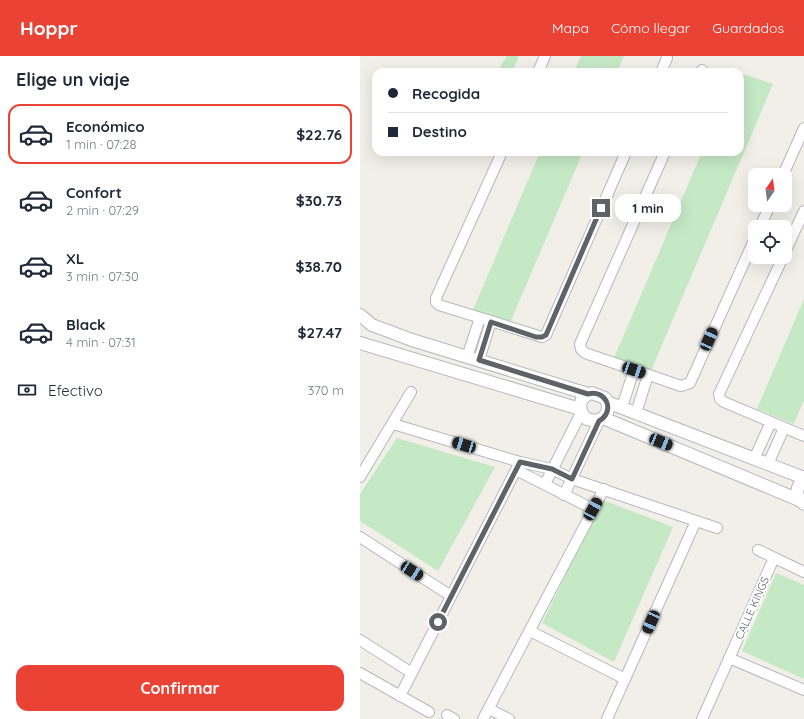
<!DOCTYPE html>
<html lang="es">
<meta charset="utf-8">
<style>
:root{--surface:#fff;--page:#f2f2f3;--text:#1f2937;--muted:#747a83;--line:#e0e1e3;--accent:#ea4335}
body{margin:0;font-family:Quicksand,sans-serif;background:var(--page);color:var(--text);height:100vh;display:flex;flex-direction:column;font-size:15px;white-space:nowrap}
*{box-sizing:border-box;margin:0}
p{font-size:13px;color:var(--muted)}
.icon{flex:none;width:22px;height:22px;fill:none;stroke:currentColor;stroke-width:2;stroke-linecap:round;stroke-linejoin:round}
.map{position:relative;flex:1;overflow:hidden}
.details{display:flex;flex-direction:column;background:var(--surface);width:360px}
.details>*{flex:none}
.guide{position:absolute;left:12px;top:12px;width:372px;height:88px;border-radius:12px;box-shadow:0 4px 16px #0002;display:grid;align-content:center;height:88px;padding:0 16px;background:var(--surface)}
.needle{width:26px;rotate:14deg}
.buttons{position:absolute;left:388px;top:112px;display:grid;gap:8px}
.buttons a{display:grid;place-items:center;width:44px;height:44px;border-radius:8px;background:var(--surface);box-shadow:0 4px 16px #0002;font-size:20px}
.end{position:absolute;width:18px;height:18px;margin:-9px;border:5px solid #5f6368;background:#fff;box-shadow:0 0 0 2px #fff}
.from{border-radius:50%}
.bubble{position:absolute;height:28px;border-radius:12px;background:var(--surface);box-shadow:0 4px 16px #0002;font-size:13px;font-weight:700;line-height:28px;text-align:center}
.car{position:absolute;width:12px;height:24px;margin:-12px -6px;border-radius:5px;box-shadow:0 0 3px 1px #0007;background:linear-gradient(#222 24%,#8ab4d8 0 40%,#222 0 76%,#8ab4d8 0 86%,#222 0)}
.guide b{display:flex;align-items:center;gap:14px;height:38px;font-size:15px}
.guide b+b{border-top:1px solid var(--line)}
.guide i{width:10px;height:10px;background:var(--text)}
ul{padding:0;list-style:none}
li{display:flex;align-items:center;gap:12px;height:60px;margin:0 8px 6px;padding:0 8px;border:2px solid transparent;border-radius:12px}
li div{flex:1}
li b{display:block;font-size:15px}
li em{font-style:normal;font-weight:700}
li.current{border-color:var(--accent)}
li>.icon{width:36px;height:36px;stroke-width:1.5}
h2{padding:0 16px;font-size:18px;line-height:48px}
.pay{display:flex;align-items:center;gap:10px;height:44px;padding:0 16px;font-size:15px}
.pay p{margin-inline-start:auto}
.button{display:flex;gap:8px;margin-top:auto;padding:8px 16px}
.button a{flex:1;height:46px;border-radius:12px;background:var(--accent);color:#fff;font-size:16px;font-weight:700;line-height:46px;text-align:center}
header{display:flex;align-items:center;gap:24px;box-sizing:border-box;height:56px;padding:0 20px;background:var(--accent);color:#fff}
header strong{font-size:19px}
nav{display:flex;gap:22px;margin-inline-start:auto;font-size:14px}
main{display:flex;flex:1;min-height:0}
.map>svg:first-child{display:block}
.green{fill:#c5e8c5}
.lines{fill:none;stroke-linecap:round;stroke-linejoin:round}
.minor-casing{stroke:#b5b8bc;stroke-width:12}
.tertiary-casing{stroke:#b5b8bc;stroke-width:14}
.minor{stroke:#fff;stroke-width:10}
.tertiary{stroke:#fff;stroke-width:12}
.route{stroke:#5f6368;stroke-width:5}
.labels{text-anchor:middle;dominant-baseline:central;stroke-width:4;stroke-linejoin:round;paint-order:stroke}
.street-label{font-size:11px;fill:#5f6368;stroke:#fff}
</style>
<header>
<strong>Hoppr</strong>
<nav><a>Mapa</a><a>Cómo llegar</a><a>Guardados</a></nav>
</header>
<main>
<section class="details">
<h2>Elige un viaje</h2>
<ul>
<li class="current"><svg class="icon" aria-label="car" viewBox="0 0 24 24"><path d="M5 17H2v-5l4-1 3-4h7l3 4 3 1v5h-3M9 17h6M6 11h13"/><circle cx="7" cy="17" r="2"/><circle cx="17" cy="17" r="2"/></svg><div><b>Económico</b><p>1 min · 07:28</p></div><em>$22.76</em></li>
<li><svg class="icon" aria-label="car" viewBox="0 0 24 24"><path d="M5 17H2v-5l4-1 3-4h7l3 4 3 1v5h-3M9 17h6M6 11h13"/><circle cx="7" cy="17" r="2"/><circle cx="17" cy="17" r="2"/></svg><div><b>Confort</b><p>2 min · 07:29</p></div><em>$30.73</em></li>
<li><svg class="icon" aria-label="car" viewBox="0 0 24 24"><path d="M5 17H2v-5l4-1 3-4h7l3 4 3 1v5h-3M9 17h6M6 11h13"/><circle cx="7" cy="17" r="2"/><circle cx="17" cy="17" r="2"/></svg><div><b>XL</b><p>3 min · 07:30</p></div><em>$38.70</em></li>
<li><svg class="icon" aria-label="car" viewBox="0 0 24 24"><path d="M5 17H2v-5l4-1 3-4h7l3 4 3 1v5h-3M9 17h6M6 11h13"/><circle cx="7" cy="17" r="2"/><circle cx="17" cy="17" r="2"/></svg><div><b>Black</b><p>4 min · 07:31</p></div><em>$27.47</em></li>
</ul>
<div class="pay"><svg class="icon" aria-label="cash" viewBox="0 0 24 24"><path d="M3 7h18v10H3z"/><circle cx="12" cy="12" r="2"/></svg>Efectivo<p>370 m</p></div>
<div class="button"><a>Confirmar</a></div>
</section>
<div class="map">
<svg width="444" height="663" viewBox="0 0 444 663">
<rect width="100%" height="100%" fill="#f1efe8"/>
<g class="green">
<path d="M147 0H159L152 16H137Z"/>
<path d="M221 0H264L257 16H214Z"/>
<path d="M380 17 413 28 290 317 254 302 342 96H380Z"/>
<path d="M180 96H223L149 269 113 254Z"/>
<path d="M444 243V344L434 368 397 353Z"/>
<path d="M37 382 135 411 78 515 0 465V438Z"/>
<path d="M243 444 313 471 254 606 182 567Z"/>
<path d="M416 517 444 529V623L382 595Z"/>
</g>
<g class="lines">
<g class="minor-casing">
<g id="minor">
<path d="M178 16 185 0"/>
<path d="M301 16 307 2"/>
<path d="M341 16 342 14"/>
<path d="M142 96 76 242V246L79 249 182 281 186 279 266 96"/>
<path d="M305 96 220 288 221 293 225 297 321 330 330 327 395 182"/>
<path d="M423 119 444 72"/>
<path d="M400 171 410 149"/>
<path d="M425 196 444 155"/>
<path d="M423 201 359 338 360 343 364 346 444 380"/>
<path d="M107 301 120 262"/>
<path d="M119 304 131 265"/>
<path d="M262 351 274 314"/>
<path d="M276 357 288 319"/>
<path d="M33 368 160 406 192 413 212 423 357 472"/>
<path d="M394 403 411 366"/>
<path d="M408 408 424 372"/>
<path d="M156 414 233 453"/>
<path d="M0 421 51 336"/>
<path d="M185 428 221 357"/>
<path d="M204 439 239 365"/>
<path d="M0 481 91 540"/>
<path d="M398 494 444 516"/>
<path d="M170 575 265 623"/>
<path d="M0 584 52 617"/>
<path d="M369 602 444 634"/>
<path d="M0 617 69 656"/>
<path d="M40 640 160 406"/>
<path d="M129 653 149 663"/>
<path d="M87 659 94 663"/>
<path d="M123 663 244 433"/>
<path d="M247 663 336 465"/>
<path d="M342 663 414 502"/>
</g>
</g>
<g class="tertiary-casing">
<g id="tertiary">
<path d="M0 259 12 269 52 284 228 338"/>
<path d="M0 287 220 353"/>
<path d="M247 346 444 422"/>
<path d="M243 362C249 356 250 349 245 342L232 337C219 340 216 354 227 363L235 365 243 362 439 444"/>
<path d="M444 448C435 441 435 431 444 424"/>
</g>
</g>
<use href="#minor" class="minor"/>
<use href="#tertiary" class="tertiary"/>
</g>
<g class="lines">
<path class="route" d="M78 566 160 406 192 413 212 423 239 365C256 355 246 333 228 338L119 304 131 266 176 281H182L186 279 241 152"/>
</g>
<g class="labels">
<g class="street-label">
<text transform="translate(392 552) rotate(-66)">CALLE KINGS</text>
</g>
</g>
</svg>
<div class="buttons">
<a><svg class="needle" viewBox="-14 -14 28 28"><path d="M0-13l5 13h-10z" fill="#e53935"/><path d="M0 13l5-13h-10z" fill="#747a83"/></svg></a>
<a><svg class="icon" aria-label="locate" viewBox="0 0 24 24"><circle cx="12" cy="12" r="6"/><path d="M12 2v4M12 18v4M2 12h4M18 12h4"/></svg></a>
</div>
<i class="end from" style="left:78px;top:566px"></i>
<i class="end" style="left:241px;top:152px"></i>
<div class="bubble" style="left:255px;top:138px;width:66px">1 min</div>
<i class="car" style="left:349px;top:283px;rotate:24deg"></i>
<i class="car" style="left:274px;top:314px;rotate:109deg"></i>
<i class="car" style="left:301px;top:386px;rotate:112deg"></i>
<i class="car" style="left:104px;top:389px;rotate:287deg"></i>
<i class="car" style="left:233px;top:453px;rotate:29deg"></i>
<i class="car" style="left:52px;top:515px;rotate:123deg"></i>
<i class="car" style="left:291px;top:566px;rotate:204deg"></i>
<div class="guide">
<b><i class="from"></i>Recogida</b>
<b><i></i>Destino</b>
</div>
</div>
</main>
